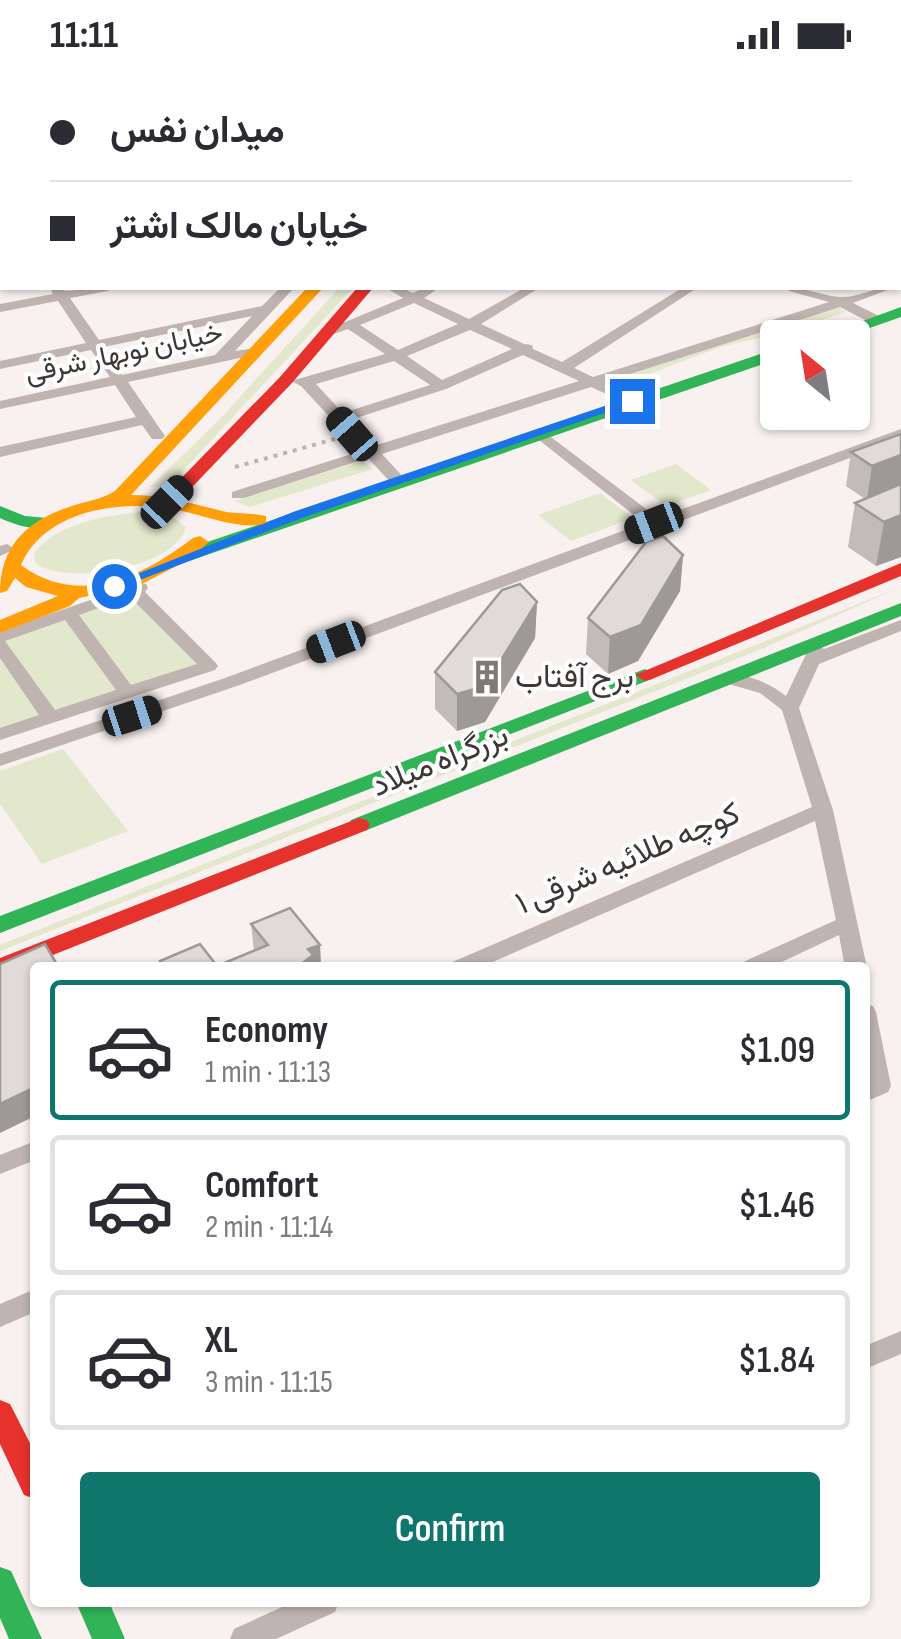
<!DOCTYPE html>
<meta charset="utf-8">
<style>
:root{--surface:#fff;--page:#f7f7f7;--text:#2b2b33;--muted:#7c7c81;--line:#e1e1e2;--accent:#0f766e}
body{margin:0;font-family:"Sofia Sans Condensed",Vazirmatn,sans-serif;background:var(--page);color:var(--text);height:100vh;display:flex;flex-direction:column;font-size:38px;white-space:nowrap}
*{box-sizing:border-box;margin:0}
p{font-size:32px;color:var(--muted)}
.icon{flex:none;width:55px;height:55px;fill:none;stroke:currentColor;stroke-width:2;stroke-linecap:round;stroke-linejoin:round}
.map{position:relative;flex:1;overflow:hidden}
.sheet{position:absolute;left:30px;top:892px;width:840px;height:645px;display:flex;flex-direction:column;background:var(--surface);border-radius:10px;box-shadow:0 2px 8px #0004}
.sheet>*{flex:none}
.top-card{position:absolute;left:0px;top:0px;width:902px;height:220px;box-shadow:0 2px 8px #0004;display:grid;align-content:center;height:220px;padding:0 50px;background:var(--surface)}
.needle{width:65px;rotate:330deg}
.fabs{position:absolute;left:760px;top:250px;display:grid;gap:20px}
.fabs a{display:grid;place-items:center;width:110px;height:110px;border-radius:10px;background:var(--surface);box-shadow:0 2px 8px #0004;font-size:50px}
.end{position:absolute;width:45px;height:45px;margin:-22px;border:12px solid #1a73e8;background:#fff;box-shadow:0 0 0 5px #fff}
.from{border-radius:50%}
.car{position:absolute;width:30px;height:60px;margin:-30px -15px;border-radius:12px;box-shadow:0 0 8px 2px #0007;background:linear-gradient(#222 24%,#8ab4d8 0 40%,#222 0 76%,#8ab4d8 0 86%,#222 0)}
.top-card b{display:flex;align-items:center;gap:35px;height:95px;font-size:38px}
.top-card b+b{border-top:2px solid var(--line)}
.top-card i{width:25px;height:25px;background:var(--text)}
ul{padding:18px 0 0;list-style:none}
li{display:flex;align-items:center;gap:30px;height:140px;margin:0 20px 15px;padding:0 30px;border:5px solid var(--line);border-radius:10px}
li div{flex:1}
li b{display:block;font-size:38px}
li em{font-style:normal;font-weight:600}
li.selected{border-color:var(--accent)}
li>.icon{width:90px;height:90px;stroke-width:1.5}
.button{display:flex;gap:20px;margin-top:auto;padding:20px 50px}
.button a{flex:1;height:115px;border-radius:10px;background:var(--accent);color:#fff;font-size:40px;font-weight:600;line-height:115px;text-align:center}
.status{display:flex;justify-content:space-between;align-items:center;height:70px;padding:0 50px;background:var(--surface);direction:ltr}
.status svg{height:28px;fill:currentColor}
.map>svg:first-child{display:block}
.green{fill:#e3e7cb}
.lines{fill:none;stroke-linecap:round;stroke-linejoin:round}
.path{stroke:#bcb4b1;stroke-width:4;stroke-dasharray:4 6;stroke-linecap:butt}
.street{fill:#c0b4b0;fill-rule:evenodd}
.fast{fill:#30b455;fill-rule:evenodd}
.slow{fill:#ff9f0a;fill-rule:evenodd}
.jam{fill:#e5322d;fill-rule:evenodd}
.wall{fill:#c1bbba}
.shaded-wall{fill:#9d9997}
.building{fill:#e0dad8;stroke:#9d9997;stroke-width:2.5}
.route{fill:#1a73e8}
.labels{text-anchor:middle;dominant-baseline:central;stroke-width:8;stroke-linejoin:round;paint-order:stroke}
.far-street-label{font-size:28px;fill:#3d3836;stroke:#fff}
.poi-label{font-size:32px;fill:#3d3836;stroke:#fff;text-anchor:start}
.street-label{font-size:32px;fill:#3d3836;stroke:#fff}
</style>
<div class="status"><b>11:11</b><svg viewBox="0 0 49 12"><path d="M0 12V9h3v3zM5 12V6h3v6zM10 12V3h3v9zM15 12V0h3v12zM26 1h20v11H26zM47 4h2v5h-2z"/></svg></div>
<div class="map">
<svg width="901" height="1569" viewBox="0 0 901 1569">
<rect width="100%" height="100%" fill="#f8f1ef"/>
<g class="green">
<path d="M339 218H353L167 418 150 417 218 351Z"/>
<path d="M837 236 846 242 786 262 720 277 615 317 606 312Z"/>
<path d="M362 391 373 399 250 437 234 431Z"/>
<path d="M676 394 711 420 666 436 631 410Z"/>
<path d="M600 423 633 448 571 471 538 445Z"/>
<path d="M140 442 170 445 186 457C177 497 63 518 35 492L34 483C58 453 103 446 140 442Z"/>
<path d="M901 517 759 580 0 881V875Z"/>
<path d="M133 523 204 595 129 619 73 545Z"/>
<path d="M67 546 124 621 52 644 1 570Z"/>
<path d="M0 578 46 646 0 661Z"/>
<path d="M63 679 128 761 42 794 0 734V701Z"/>
</g>
<g class="lines">
<path class="path" d="M235 397 335 369"/>
<g class="street">
<path d="M283 0H303L305 2H286Z"/>
<path d="M647 0H667L669 2H650Z"/>
<rect x="0" y="35" width="2" height="8"/>
<path d="M901 61V69L900 70V62Z"/>
<rect x="900" y="76" width="1" height="8"/>
<path d="M0 82 2 83V89L0 90Z"/>
<path d="M0 132 2 133V144L0 143Z"/>
<path d="M901 170V179H900V170Z"/>
<rect x="0" y="177" width="2" height="8"/>
<rect x="900" y="209" width="1" height="8"/>
<path d="M50 218H62L65 221 109 218 108 221 70 228 99 270 262 236 280 218H294L235 281 263 277V283L128 312 165 366 162 369H152L142 355 0 387V377L136 347 115 315 0 339V331L110 307 91 280 0 299V291L86 273 58 231 0 242V234L53 224ZM252 246 215 285 122 305 104 277Z"/>
<path d="M386 218H402L413 223 424 218H439L424 228 469 249 524 218H539L481 254 524 274 532 275 533 279 562 292 682 218H697L574 298 593 307 829 232 789 221 788 218C807 218 830 228 844 227 861 226 875 217 893 218L853 233 881 247V253H871L840 237 605 312 638 328V334H628L591 317 382 384 404 408V414H392L368 388 244 428H232V422L361 381 301 316 291 311 385 284 348 259 328 266 321 262 403 228ZM414 233 458 254 398 280 360 255ZM470 260 512 279 442 310 407 286ZM523 285 579 311 374 376 350 350 446 319ZM394 291 430 315 343 343 316 314Z"/>
<path d="M539 358 658 448 901 359V369L237 616 0 696V684L225 608 644 453 534 366 531 363Z"/>
<path d="M7 474 15 479 0 486V476Z"/>
<path d="M140 513 146 514 148 518 145 522 215 592 218 596 215 600 0 670V658L39 645 0 588V561ZM130 527 197 594 131 615 79 545ZM65 550 116 620 55 640 5 571Z"/>
<path d="M901 550V561L819 594 799 638 833 740 867 898 865 901V898H845L839 865 769 898H739L741 893 836 850 815 751 479 898H448L450 893 812 737 782 640 760 623 725 613 722 609 725 605C746 603 770 613 786 626L810 576 816 575 824 579Z"/>
<path d="M865 934 873 936 876 942 891 1016 888 1022 865 1032V1013L868 1012Z"/>
<path d="M35 1071V1090L0 1104V1085Z"/>
<path d="M35 1219V1242L0 1257V1234Z"/>
<path d="M901 1261V1284L865 1299V1276Z"/>
<path d="M293 1532H339L335 1542 276 1569H230L234 1559Z"/>
</g>
<g class="fast">
<path d="M901 237V247L841 268H816Z"/>
<path d="M778 278V289L192 490 185 492 176 486 178 482Z"/>
<path d="M0 436 25 446 57 449 60 453C44 464 17 456 0 448Z"/>
<path d="M901 533V546L367 760 359 762 348 755 351 750Z"/>
<path d="M645 599 655 605 652 609 0 863V846Z"/>
<path d="M0 1497 11 1501 42 1569H9L0 1548Z"/>
<path d="M76 1532H109L125 1569H92Z"/>
</g>
<path class="slow" d="M307 218H323L131 425C164 425 194 434 226 442 240 444 253 443 266 446V454C236 460 206 445 176 440 123 429 45 439 21 495 79 538 142 507 193 468L200 466 209 472 188 490 140 515 79 528 70 536 0 563V550L58 526 26 517 15 508 7 521 0 523C0 476 27 451 69 437 85 431 101 430 115 421Z"/>
<g class="jam">
<path d="M357 218H373L292 313 173 437H161V429L280 307Z"/>
<path d="M901 493V506L652 609 645 611 635 605Z"/>
<path d="M359 748 367 750 370 755 367 760 0 906V888Z"/>
<path d="M0 1330 10 1334 35 1383V1429L24 1425 0 1374Z"/>
</g>
</g>
<g class="wall">
<path d="M901 364V487L876 496 848 477 855 433 865 429 846 416 851 382Z"/>
<path d="M683 485 680 521 638 591 608 604 586 584 588 548Z"/>
<path d="M537 532 535 568 485 652 457 661 435 639V602Z"/>
<path d="M251 854 320 875 321 898H161L160 891 217 896 254 881Z"/>
</g>
<g class="shaded-wall">
<path d="M901 385V417L867 430 872 396Z"/>
<path d="M901 445V487L876 496 884 452Z"/>
<path d="M683 485 680 521 638 591 608 604 610 567Z"/>
<path d="M537 532 535 568 485 652 457 661V624Z"/>
<path d="M320 875 321 898H300V895L308 879Z"/>
<path d="M35 1017V1046L0 1063V1034Z"/>
</g>
<g class="building">
<path d="M901 364V385L872 396 851 382Z"/>
<path d="M901 414V445L884 452 855 433Z"/>
<path d="M663 466 683 485 641 555 610 567 588 548 646 472Z"/>
<path d="M520 514 537 532 485 616 457 624 435 602 502 520Z"/>
<path d="M290 838 320 875 308 879 313 885 300 895 302 898H165L160 891 200 874 217 896 268 875 251 854Z"/>
<path d="M45 874 59 898H35V1017L0 1034V894Z"/>
</g>
<path class="route" d="M628 328 639 331 302 448 119 518 107 516 293 442Z"/>
<defs>
<g id="building-bare" transform="scale(2.7)"><path d="M-4-6H4V6H1V3H-1V6H-4ZM-2.5-4.3h1.7v1.8h-1.7ZM.8-4.3h1.7v1.8H.8ZM-2.5-1h1.7V.8h-1.7ZM.8-1h1.7V.8H.8Z" fill="#7e7977" stroke="#fff" stroke-width="2.5" paint-order="stroke"/></g>
</defs>
<g fill-rule="evenodd">
<use href="#building-bare" x="487" y="607"/>
</g>
<g class="labels">
<g class="far-street-label">
<text transform="translate(124 283) rotate(-12)">خیابان نوبهار شرقی</text>
</g>
<g class="poi-label">
<text x="515" y="607">برج آفتاب</text>
</g>
<g class="street-label">
<text transform="translate(440 691) rotate(-22)">بزرگراه میلاد</text>
<text transform="translate(628 789) rotate(-23)">کوچه طلائیه شرقی ۱</text>
</g>
</g>
</svg>
<div class="fabs">
<a><svg class="needle" viewBox="-14 -14 28 28"><path d="M0-13l5 13h-10z" fill="#e53935"/><path d="M0 13l5-13h-10z" fill="#7c7c81"/></svg></a>
</div>
<i class="end from" style="left:114px;top:516px"></i>
<i class="end" style="left:632px;top:331px"></i>
<i class="car" style="left:352px;top:364px;rotate:319deg"></i>
<i class="car" style="left:167px;top:432px;rotate:44deg"></i>
<i class="car" style="left:654px;top:453px;rotate:249deg"></i>
<i class="car" style="left:336px;top:572px;rotate:249deg"></i>
<i class="car" style="left:132px;top:646px;rotate:72deg"></i>
<div class="top-card">
<b><i class="from"></i>میدان نفس</b>
<b><i></i>خیابان مالک اشتر</b>
</div>
<section class="sheet">
<ul>
<li class="selected"><svg class="icon" aria-label="car" viewBox="0 0 24 24"><path d="M5 17H2v-5l4-1 3-4h7l3 4 3 1v5h-3M9 17h6M6 11h13"/><circle cx="7" cy="17" r="2"/><circle cx="17" cy="17" r="2"/></svg><div><b>Economy</b><p>1 min · 11:13</p></div><em>$1.09</em></li>
<li><svg class="icon" aria-label="car" viewBox="0 0 24 24"><path d="M5 17H2v-5l4-1 3-4h7l3 4 3 1v5h-3M9 17h6M6 11h13"/><circle cx="7" cy="17" r="2"/><circle cx="17" cy="17" r="2"/></svg><div><b>Comfort</b><p>2 min · 11:14</p></div><em>$1.46</em></li>
<li><svg class="icon" aria-label="car" viewBox="0 0 24 24"><path d="M5 17H2v-5l4-1 3-4h7l3 4 3 1v5h-3M9 17h6M6 11h13"/><circle cx="7" cy="17" r="2"/><circle cx="17" cy="17" r="2"/></svg><div><b>XL</b><p>3 min · 11:15</p></div><em>$1.84</em></li>
</ul>
<div class="button"><a>Confirm</a></div>
</section>
</div>
